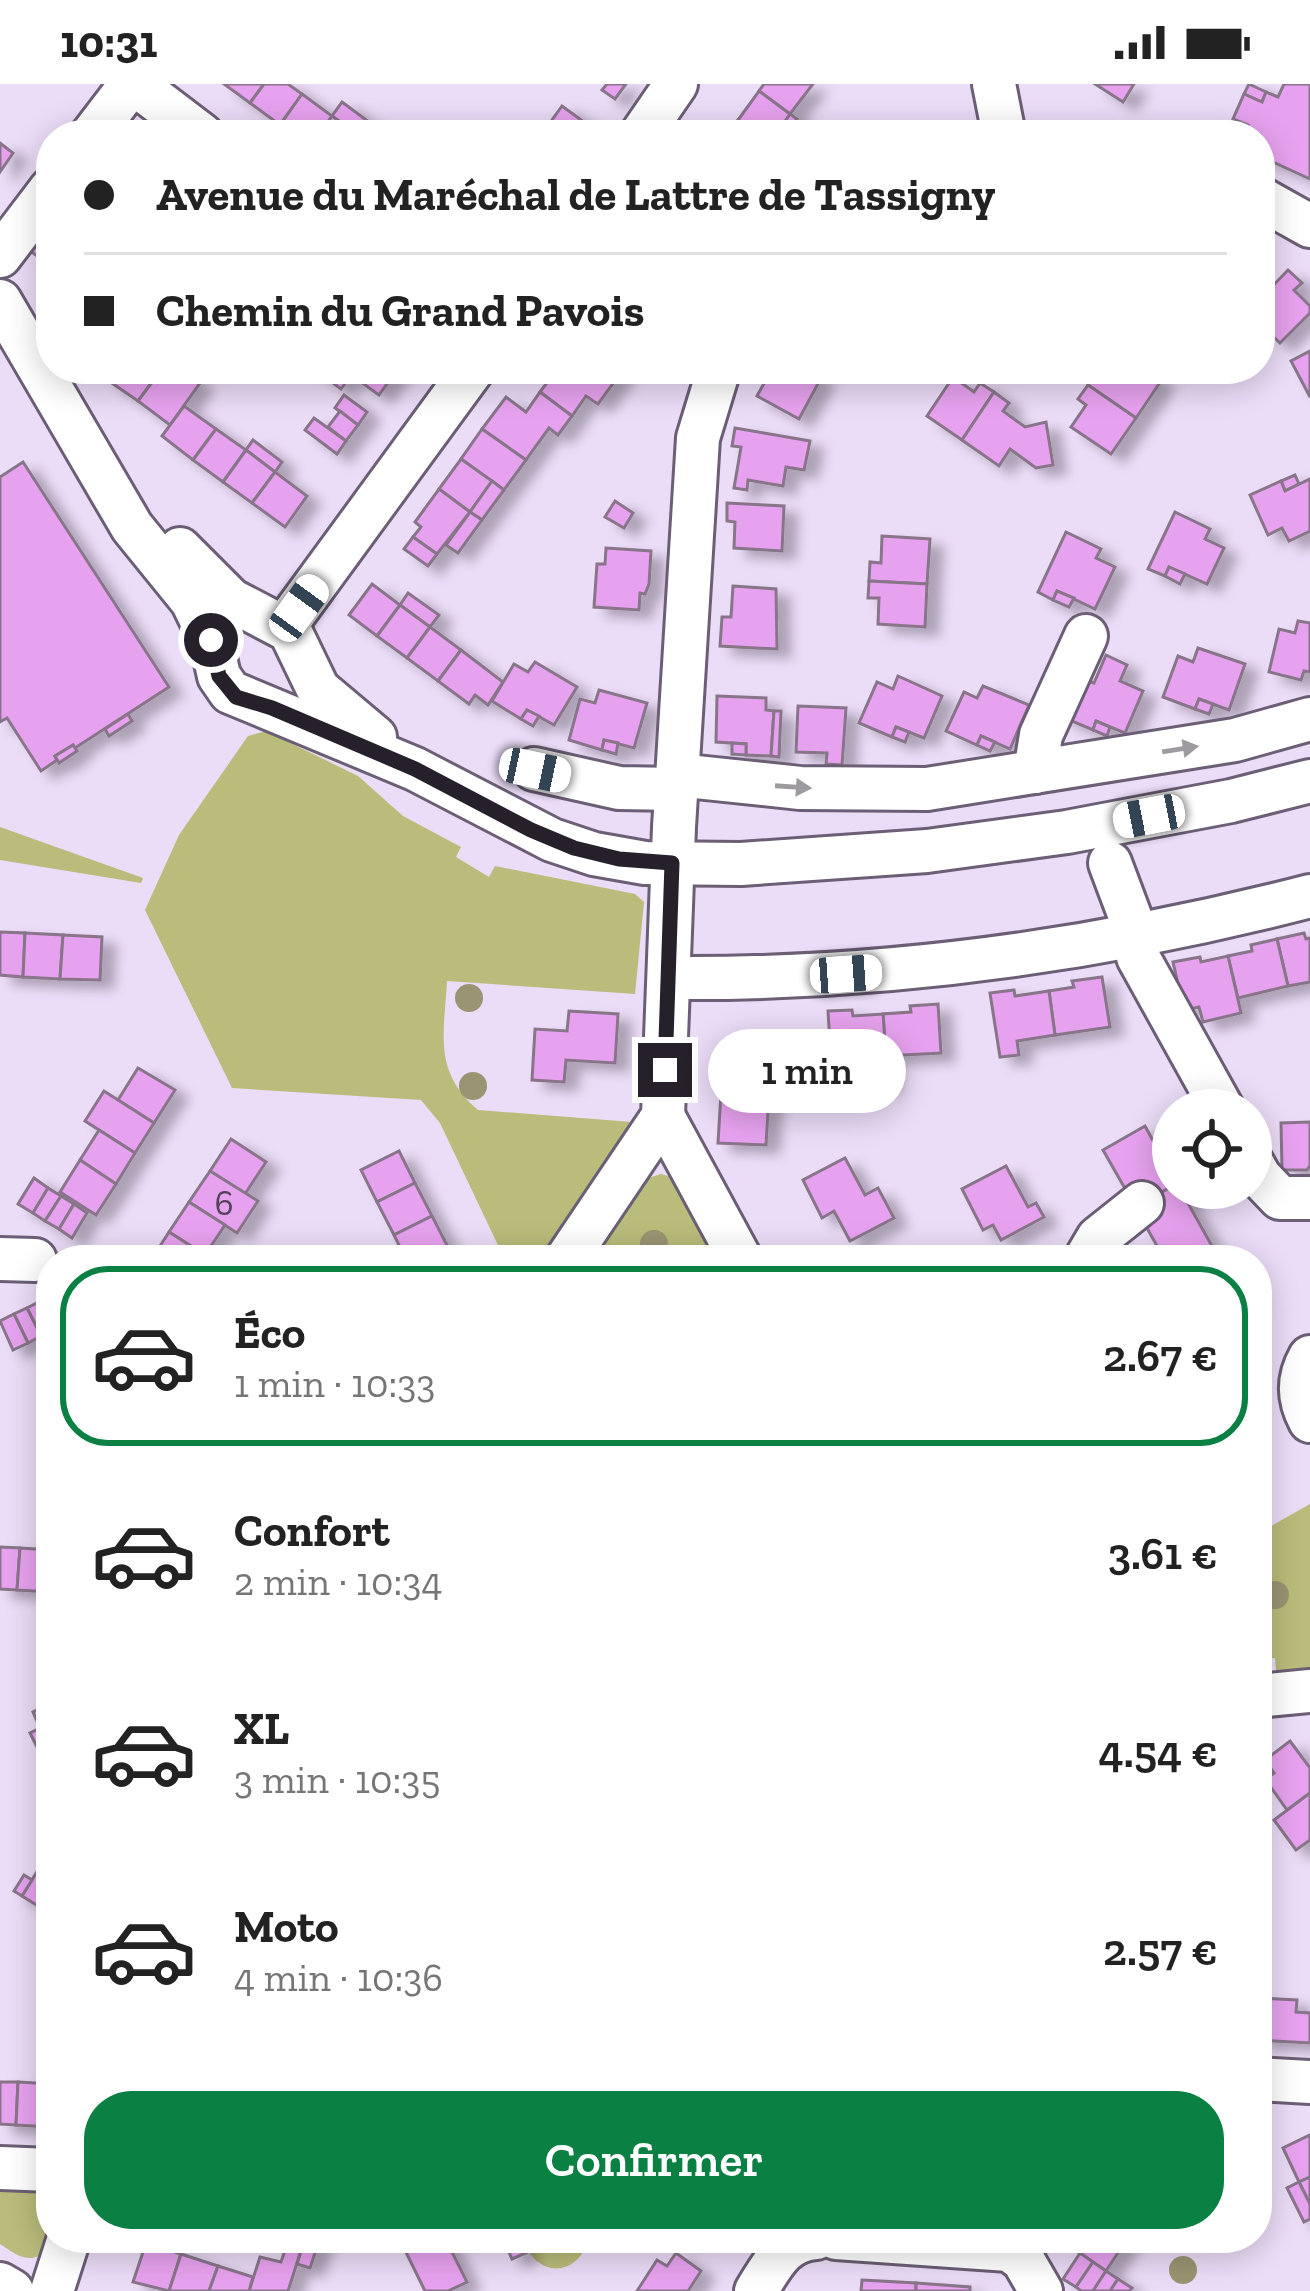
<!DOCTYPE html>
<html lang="fr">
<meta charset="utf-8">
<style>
:root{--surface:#fff;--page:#f2f2f2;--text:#222;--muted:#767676;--line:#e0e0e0;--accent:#0b8043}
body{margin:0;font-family:"Zilla Slab",serif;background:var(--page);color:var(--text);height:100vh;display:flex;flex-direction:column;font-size:45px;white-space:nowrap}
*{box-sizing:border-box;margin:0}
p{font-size:39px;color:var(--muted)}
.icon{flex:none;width:66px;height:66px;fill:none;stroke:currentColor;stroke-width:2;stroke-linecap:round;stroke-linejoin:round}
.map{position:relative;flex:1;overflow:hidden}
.details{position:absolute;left:36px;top:1161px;width:1236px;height:1008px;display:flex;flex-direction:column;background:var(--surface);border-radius:48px;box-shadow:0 6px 30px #0003}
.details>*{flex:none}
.top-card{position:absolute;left:36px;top:36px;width:1239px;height:264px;border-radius:48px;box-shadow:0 6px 30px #0003;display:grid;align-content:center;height:264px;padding:0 48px;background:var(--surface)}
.fabs{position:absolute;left:1152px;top:1005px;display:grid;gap:24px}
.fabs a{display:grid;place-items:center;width:120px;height:120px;border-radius:50%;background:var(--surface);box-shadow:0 6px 30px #0003;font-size:60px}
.end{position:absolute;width:54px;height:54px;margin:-27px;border:15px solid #26202a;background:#fff;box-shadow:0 0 0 6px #fff}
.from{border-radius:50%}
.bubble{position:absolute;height:84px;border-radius:42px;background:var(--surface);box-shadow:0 6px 30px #0003;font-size:39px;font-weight:600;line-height:84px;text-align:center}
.car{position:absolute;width:36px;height:72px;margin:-36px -18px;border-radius:15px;box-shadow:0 0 9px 3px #0007;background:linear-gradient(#fff 24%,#345 0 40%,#fff 0 76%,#345 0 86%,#fff 0)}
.top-card b{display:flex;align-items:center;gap:42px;height:114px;font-size:45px}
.top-card b+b{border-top:3px solid var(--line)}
.top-card i{width:30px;height:30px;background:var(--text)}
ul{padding:21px 0 0;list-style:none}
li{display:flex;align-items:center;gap:36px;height:180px;margin:0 24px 18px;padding:0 24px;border:6px solid transparent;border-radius:48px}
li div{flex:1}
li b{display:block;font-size:45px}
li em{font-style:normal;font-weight:600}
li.selected{border-color:var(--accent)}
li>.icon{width:108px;height:108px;stroke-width:1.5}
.action{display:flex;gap:24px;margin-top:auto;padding:24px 48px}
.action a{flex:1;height:138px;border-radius:48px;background:var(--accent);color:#fff;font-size:48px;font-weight:600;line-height:138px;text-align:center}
.status{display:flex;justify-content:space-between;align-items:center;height:84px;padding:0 60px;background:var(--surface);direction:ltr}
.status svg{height:33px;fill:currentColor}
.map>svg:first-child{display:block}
.green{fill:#b9bc7a}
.building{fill:#e7a2ef;stroke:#89758a;stroke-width:3;filter:url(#shadow)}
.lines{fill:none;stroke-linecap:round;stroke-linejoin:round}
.minor-casing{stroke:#6b5e75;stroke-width:48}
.minor{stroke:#fff;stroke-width:42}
.tree{fill:#9a9472}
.oneway{fill:#9d9b9f}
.route{stroke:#26202a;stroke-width:15}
.labels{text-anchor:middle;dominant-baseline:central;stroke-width:10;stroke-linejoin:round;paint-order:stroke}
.number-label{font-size:36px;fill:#56405b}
</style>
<div class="status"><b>10:31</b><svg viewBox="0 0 49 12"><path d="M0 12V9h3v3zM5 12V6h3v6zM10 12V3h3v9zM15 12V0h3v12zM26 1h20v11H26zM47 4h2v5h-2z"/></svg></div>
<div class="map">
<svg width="1310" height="2207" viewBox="0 0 1310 2207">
<defs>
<filter id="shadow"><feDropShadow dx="13" dy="8" stdDeviation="6" flood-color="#0004"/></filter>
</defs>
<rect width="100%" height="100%" fill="#ebdcf7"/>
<g class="green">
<path d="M266 647 358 692 403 732 461 763 456 773 489 793 495 782 635 810 644 818 635 910 447 897C444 950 433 988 478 1026L632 1038 539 1176H505L440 1039 421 1016 232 1004 145 826 179 751 248 652Z"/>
<path d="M0 743 143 794 141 799 0 776Z"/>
<path d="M661 1090 675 1094 722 1176H593L640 1103 648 1094Z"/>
<path d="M1310 1420V1597L1277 1600 1275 1574 1257 1575V1450Z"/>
<path d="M0 2102C48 2104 64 2123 44 2170 25 2179 17 2171 0 2160Z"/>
<path d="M523 2154H589C578 2195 534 2194 523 2154Z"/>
</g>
<g class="building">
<path d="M224 0H264L250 19Z"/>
<path d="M264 0H288L302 10 280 41 250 19Z"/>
<path d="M607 0H626L615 15 602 6Z"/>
<path d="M764 0H813L790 30 759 7Z"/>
<path d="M1095 0H1134L1123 18Z"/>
<path d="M1249 0 1266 8 1262 18 1244 10Z"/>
<path d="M1284 0H1310V95L1260 72V51H1243L1248 41 1233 35 1244 10 1262 18 1266 8 1278 13Z"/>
<path d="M759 7 790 30 776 51H759L738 36Z"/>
<path d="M302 10 332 32 319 51H293L280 41Z"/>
<path d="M342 18 373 41 365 51H358L332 32Z"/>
<path d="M562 22 584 38 575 51H558L547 43Z"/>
<path d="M790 30 797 35 785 51H776Z"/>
<path d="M332 32 358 51H319Z"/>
<path d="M738 36 759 51H727Z"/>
<path d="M374 39 390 51H365Z"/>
<path d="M0 59 13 69 0 88Z"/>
<path d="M51 138V182L30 167Z"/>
<path d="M1288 186 1302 199 1294 206 1310 222V229L1280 259 1260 240V215Z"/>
<path d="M1310 267V313L1291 277Z"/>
<path d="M101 285H160L161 286 138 317 106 295 109 290Z"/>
<path d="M181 285 200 299 170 341 138 317 162 285Z"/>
<path d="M314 285H356L341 305Z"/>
<path d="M356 285H398L379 311 351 291Z"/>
<path d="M557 285H613L620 290 598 320 586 312 572 332 540 308Z"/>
<path d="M772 285H805L821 294 799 335 757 312Z"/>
<path d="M1111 285H1144L1161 297 1136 334 1088 301 1098 286 1106 292Z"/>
<path d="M953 293 974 308 980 299 994 308 962 356 927 332Z"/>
<path d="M1088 301 1136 334 1111 370 1071 343 1086 321 1078 315Z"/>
<path d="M540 308 572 332 558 351 549 344 526 376 482 345 506 313 526 328Z"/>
<path d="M994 308 1009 319 1003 327 1025 343 1046 338 1053 381 1036 384 1010 365 999 382 962 356Z"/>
<path d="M344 311 367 328 358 341 335 324Z"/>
<path d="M184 322 216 345 193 376 162 352Z"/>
<path d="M340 327 358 341 346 357 328 343Z"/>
<path d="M314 334 346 357 337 370 305 346Z"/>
<path d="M735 344 810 357 804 386 786 383 783 402 748 396 747 406 734 404 741 363 732 362Z"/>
<path d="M216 345 246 366 223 398 193 376Z"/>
<path d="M482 345 526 376 504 406 461 375Z"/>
<path d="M253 356 282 378 275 388 246 366Z"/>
<path d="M246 366 275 388 252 419 223 398Z"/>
<path d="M461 375 492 397 470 428 439 405Z"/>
<path d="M23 378 169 603 75 664 73 661 55 672 57 676 41 687 7 634 0 638V393Z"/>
<path d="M275 388 307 412 285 443 252 419Z"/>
<path d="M1295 391 1299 400 1285 407 1281 397Z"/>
<path d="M1310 395V447L1289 457 1282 444 1268 451 1250 411 1281 397 1285 407Z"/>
<path d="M492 397 504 406 482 436 470 428Z"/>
<path d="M439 405 470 428 437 470 413 453 421 443 415 438Z"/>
<path d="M615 417 633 429 624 444 605 433Z"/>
<path d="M727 419 784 422 782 467 734 464 735 438 727 437Z"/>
<path d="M470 428 482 436 458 469 446 461Z"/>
<path d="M1175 428 1210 445 1205 455 1224 464 1207 500 1169 483 1165 492 1148 485Z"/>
<path d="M1066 448 1101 465 1096 474 1115 483 1095 525 1057 507 1053 516 1038 508Z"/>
<path d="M882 452 930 455 927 500 869 497 870 478 881 479Z"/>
<path d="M413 453 437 470 428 482 404 465Z"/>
<path d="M606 464 651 467 649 500 645 510 640 509 639 526 594 523 597 480H605Z"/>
<path d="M1169 483 1185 490 1180 500 1165 492Z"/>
<path d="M869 497 927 500 925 543 878 540 879 514H868Z"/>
<path d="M372 500 400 521 377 552 349 531Z"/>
<path d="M733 502 776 505 777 565 720 562 722 533H731Z"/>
<path d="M1057 507 1074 514 1069 523 1053 516Z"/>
<path d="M408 509 439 531 430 543 400 521Z"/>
<path d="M400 521 430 543 407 574 377 552Z"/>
<path d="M1298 537 1310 539V588L1304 587 1301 596 1269 588 1279 545 1295 549Z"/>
<path d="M430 543 461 566 438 597 407 574Z"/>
<path d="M1198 564 1245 580 1229 626 1199 615 1195 625 1163 613 1178 572 1193 578Z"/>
<path d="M461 566 503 598 488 621 475 611 469 620 438 597Z"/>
<path d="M1106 571 1127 581 1120 597 1143 607 1125 649 1096 637 1093 646 1060 632 1077 592 1094 599Z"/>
<path d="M535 578 577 603 554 641 527 626 521 635 492 617 514 580 528 588Z"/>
<path d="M898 592 942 612 924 654 896 643 892 653 859 639 877 598 893 605Z"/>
<path d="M983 602 1029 621 1010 665 981 652 977 661 946 647 964 608 977 614Z"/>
<path d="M599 606 647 619 634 664 604 656 602 666 569 656 580 615 595 619Z"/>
<path d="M717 612 766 614V626L774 627 771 672 746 671V660L716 658Z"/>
<path d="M1199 615 1213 620 1209 630 1195 625Z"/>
<path d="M798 622 846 624 842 681 826 680 827 669 796 668Z"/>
<path d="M527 626 539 632 533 642 521 635Z"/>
<path d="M774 627H781L779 673 771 672Z"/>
<path d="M128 630 132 637 109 652 105 645Z"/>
<path d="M1096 637 1110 643 1107 652 1093 646Z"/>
<path d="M896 643 909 648 905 658 892 653Z"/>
<path d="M981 652 995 658 990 667 977 661Z"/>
<path d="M604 656 618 659 616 670 602 666Z"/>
<path d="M732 659 746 660V671L732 670Z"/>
<path d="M73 661 77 667 59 679 55 672Z"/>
<path d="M0 848 25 849 23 893 0 891Z"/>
<path d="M25 849 63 851 60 895 23 893Z"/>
<path d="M1304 849 1306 855 1310 854V898L1288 902 1277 855Z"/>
<path d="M63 851 102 853 100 896 60 895Z"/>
<path d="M1277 855 1288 902 1238 914 1228 872 1252 867 1251 861Z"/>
<path d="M1228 872 1241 929 1203 938 1199 923 1184 926 1173 878 1200 873 1201 878Z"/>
<path d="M1102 893 1110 943 1055 951 1049 907 1074 903 1072 897Z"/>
<path d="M1014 906 1015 912 1049 907 1055 951 1017 957 1019 971 1000 973 990 909Z"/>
<path d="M938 920 941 969 886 972 883 930 911 928 910 922Z"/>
<path d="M852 926 853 932 883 930 888 999 864 1001 861 974 831 976 828 927Z"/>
<path d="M569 927 618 930 615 979 566 976 564 998 532 996 535 945 567 947Z"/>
<path d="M138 984 175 1006 154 1039 118 1016Z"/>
<path d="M722 992 770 995 766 1061 718 1059Z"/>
<path d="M104 1007 154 1039 135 1069 85 1037Z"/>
<path d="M1310 1038V1082L1307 1086H1282L1281 1039Z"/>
<path d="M1145 1042 1169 1086 1173 1084V1102L1142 1119 1127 1108 1103 1066Z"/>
<path d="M99 1046 135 1069 116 1100 80 1076Z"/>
<path d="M231 1055 266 1078 245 1110 210 1087Z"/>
<path d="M399 1067 415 1099 377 1118 361 1086Z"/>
<path d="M845 1074 865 1111 878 1104 894 1134 850 1157 834 1127 822 1134 803 1096Z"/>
<path d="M80 1076 116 1100 96 1131 60 1108Z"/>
<path d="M1006 1082 1028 1123 1036 1119 1044 1133 1001 1156 993 1141 983 1146 962 1105Z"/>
<path d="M210 1087 258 1117 237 1149 189 1118Z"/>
<path d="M34 1094 48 1104 33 1129 18 1120Z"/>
<path d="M415 1099 432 1132 394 1151 377 1118Z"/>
<path d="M1173 1102 1190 1104 1193 1110 1185 1114 1217 1171 1208 1176H1165L1143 1137 1142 1119Z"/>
<path d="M48 1104 61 1112 45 1137 33 1129Z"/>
<path d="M61 1112 74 1120 59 1145 45 1137Z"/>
<path d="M189 1118 225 1141 205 1171 169 1148Z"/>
<path d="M74 1120 87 1129 72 1154 59 1145Z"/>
<path d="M432 1132 450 1167 432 1176H406L394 1151Z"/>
<path d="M169 1148 205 1171 202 1176H151Z"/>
<path d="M51 1212V1238L41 1217Z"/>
<path d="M41 1217 51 1238V1247L41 1252 27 1224Z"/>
<path d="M27 1224 41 1252 28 1259 14 1230Z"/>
<path d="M14 1230 28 1259 13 1266 0 1237Z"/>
<path d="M0 1463 20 1464 17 1506 0 1505Z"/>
<path d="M20 1464 51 1466V1508L17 1506Z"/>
<path d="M51 1619V1681L47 1683 30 1649 40 1644 33 1628Z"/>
<path d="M1290 1657 1310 1684V1709L1287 1726 1265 1695 1274 1689 1265 1676Z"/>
<path d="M1310 1709V1756L1296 1766 1274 1736Z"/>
<path d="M41 1781 51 1787V1830L22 1812Z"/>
<path d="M24 1791 32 1796 22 1812 14 1807Z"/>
<path d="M1259 1914 1297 1916 1296 1928 1310 1929V1959L1257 1956Z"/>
<path d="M0 1998H18L16 2041 0 2040Z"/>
<path d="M18 1998 51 2000V2043L16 2041Z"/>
<path d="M1310 2051V2093L1299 2098 1283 2064Z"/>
<path d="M1310 2093V2120L1299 2098Z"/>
<path d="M1299 2098 1310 2120V2135L1304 2138 1287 2104Z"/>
<path d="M289 2154H305L288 2207H249L260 2173 281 2178Z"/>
<path d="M305 2154H320L310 2184 297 2180Z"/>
<path d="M399 2154H445L467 2198 448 2207H425Z"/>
<path d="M519 2154 526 2169 512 2175 505 2159Z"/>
<path d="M1076 2154H1125L1127 2155 1106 2187 1071 2163Z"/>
<path d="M146 2159 181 2170 169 2207 133 2198Z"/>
<path d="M676 2169 701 2187 688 2207H637L657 2176 667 2182Z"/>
<path d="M1080 2169 1093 2178 1076 2203 1063 2195Z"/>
<path d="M181 2170 218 2182 209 2207H169Z"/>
<path d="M1093 2178 1106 2187 1093 2207H1081L1076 2203Z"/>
<path d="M218 2182 253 2193 249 2207H209Z"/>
<path d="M1106 2187 1118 2195 1110 2207H1093Z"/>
<path d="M1118 2195 1132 2204 1129 2207H1110Z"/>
<path d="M862 2196 916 2199V2207H861Z"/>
<path d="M916 2199 970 2203V2207H916Z"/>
</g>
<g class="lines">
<g class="minor-casing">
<g id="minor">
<path d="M135 0 202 51"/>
<path d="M994 0 1004 51"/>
<path d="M92 51 131 0"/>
<path d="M641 51 676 0"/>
<path d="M1260 114 1310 142"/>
<path d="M0 172 51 105"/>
<path d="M0 217 132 443 192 517 211 556 219 592 230 608 415 685 552 756 594 770 645 779 741 780 927 767 1067 748 1231 717 1310 697"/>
<path d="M180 465 231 516 290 547 318 605 375 653"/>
<path d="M285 542 473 285"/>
<path d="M534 685 619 704 676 705"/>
<path d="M1035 688 1041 651 1086 552"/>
<path d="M677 691 800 704 927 705 1235 656 1310 635"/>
<path d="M1110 779 1137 851 1138 873 1223 1026"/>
<path d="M670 894C886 896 1101 866 1310 812"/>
<path d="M663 1032 741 1176"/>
<path d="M1251 1077 1260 1093 1280 1114H1310"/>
<path d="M0 1175 35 1176"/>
<path d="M566 1176 663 1032 674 743 698 354 719 285"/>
<path d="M1085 1176 1098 1154 1142 1119"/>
<path d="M1310 1273C1298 1294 1298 1315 1310 1337"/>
<path d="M1257 1612 1310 1607"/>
<path d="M1257 1995 1310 1998"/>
<path d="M0 2084 51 2086"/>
<path d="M836 2154 1009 2166 1023 2176 1041 2207"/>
<path d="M0 2200 12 2207"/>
<path d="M52 2207 69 2154"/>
<path d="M756 2207C772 2182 783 2156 816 2154"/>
</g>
</g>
<use href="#minor" class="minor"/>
</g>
<g class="tree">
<circle cx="469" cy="914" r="14"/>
<circle cx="473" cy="1002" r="14"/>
<circle cx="654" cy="1160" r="14"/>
<circle cx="1275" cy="1511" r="14"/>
<circle cx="1183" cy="2186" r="14"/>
</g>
<defs><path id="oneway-solid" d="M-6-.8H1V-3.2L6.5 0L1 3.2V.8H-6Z" transform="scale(3)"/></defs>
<g class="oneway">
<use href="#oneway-solid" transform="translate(1180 665) rotate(-9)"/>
<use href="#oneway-solid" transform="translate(793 703) rotate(4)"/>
</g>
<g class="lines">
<path class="route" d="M211 556 219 592 236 613 272 624 415 685 531 746 574 764 619 775 672 779 665 986"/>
</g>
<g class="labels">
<g class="number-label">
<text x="224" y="1118">6</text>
</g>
</g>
</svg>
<div class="fabs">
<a><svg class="icon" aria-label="locate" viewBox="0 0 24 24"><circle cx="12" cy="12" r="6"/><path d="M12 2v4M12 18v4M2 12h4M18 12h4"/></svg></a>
</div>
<i class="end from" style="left:211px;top:556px"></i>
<i class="end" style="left:665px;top:986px"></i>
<div class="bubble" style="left:708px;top:945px;width:198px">1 min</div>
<i class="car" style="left:299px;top:524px;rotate:36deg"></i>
<i class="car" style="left:535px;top:686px;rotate:102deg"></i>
<i class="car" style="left:1149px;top:732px;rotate:259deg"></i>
<i class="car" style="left:846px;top:890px;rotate:86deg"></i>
<div class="top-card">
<b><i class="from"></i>Avenue du Maréchal de Lattre de Tassigny</b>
<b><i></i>Chemin du Grand Pavois</b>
</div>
<section class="details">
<ul>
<li class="selected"><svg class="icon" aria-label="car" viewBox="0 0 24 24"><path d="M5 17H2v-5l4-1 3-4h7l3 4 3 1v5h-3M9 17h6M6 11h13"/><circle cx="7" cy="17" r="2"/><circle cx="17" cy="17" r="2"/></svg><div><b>Éco</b><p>1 min · 10:33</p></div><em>2.67 €</em></li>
<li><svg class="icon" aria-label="car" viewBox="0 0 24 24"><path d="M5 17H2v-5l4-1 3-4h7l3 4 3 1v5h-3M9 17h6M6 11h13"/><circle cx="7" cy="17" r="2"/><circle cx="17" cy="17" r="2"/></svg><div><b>Confort</b><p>2 min · 10:34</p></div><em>3.61 €</em></li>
<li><svg class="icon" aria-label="car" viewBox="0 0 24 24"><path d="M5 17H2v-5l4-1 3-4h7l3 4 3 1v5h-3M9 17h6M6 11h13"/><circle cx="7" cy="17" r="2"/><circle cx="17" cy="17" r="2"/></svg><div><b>XL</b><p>3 min · 10:35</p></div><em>4.54 €</em></li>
<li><svg class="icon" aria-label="car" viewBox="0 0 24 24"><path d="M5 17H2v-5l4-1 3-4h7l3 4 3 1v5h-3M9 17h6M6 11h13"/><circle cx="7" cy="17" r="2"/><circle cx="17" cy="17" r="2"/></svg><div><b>Moto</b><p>4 min · 10:36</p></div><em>2.57 €</em></li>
</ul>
<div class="action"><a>Confirmer</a></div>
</section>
</div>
